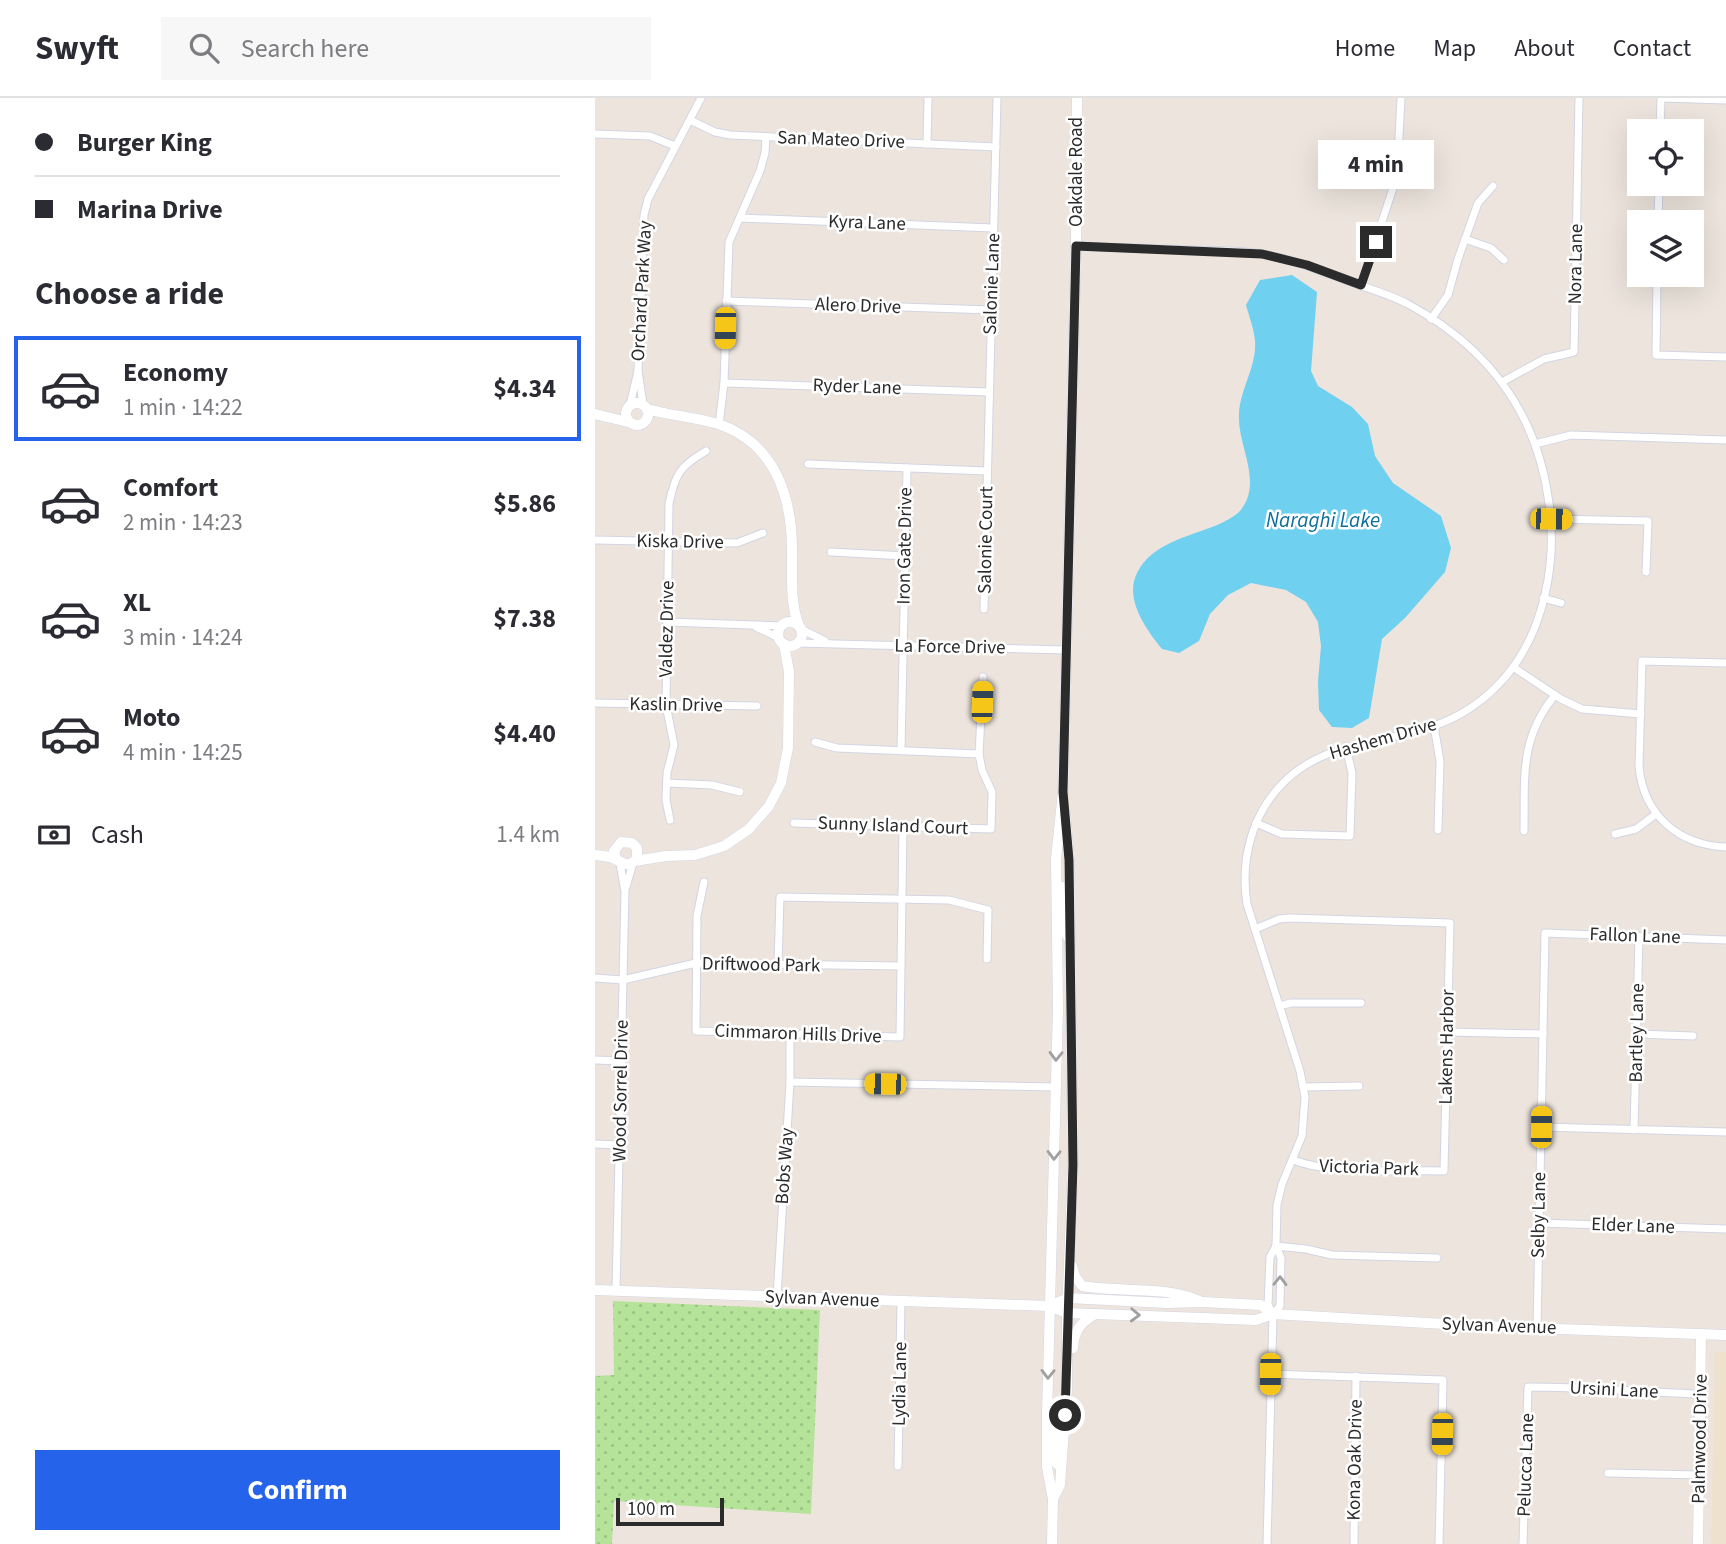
<!DOCTYPE html>
<meta charset="utf-8">
<style>
:root{--surface:#fff;--page:#f7f7f7;--text:#2b2b33;--muted:#7c7c81;--line:#e1e1e2;--accent:#2563eb}
body{margin:0;font-family:"Source Sans 3",sans-serif;background:var(--page);color:var(--text);height:100vh;display:flex;flex-direction:column;font-size:26px;white-space:nowrap}
*{box-sizing:border-box;margin:0}
p{font-size:23px;color:var(--muted)}
.icon{flex:none;width:38px;height:38px;fill:none;stroke:currentColor;stroke-width:2;stroke-linecap:round;stroke-linejoin:round}
.map{position:relative;flex:1;overflow:hidden}
.side{display:flex;flex-direction:column;background:var(--surface);width:595px}
.side>*{flex:none}
.banner{display:grid;align-content:center;height:154px;padding:0 35px;background:var(--surface)}
.fabs{position:absolute;left:1032px;top:21px;display:grid;gap:14px}
.fabs a{display:grid;place-items:center;width:77px;height:77px;border-radius:0px;background:var(--surface);box-shadow:0 7px 28px #0002;font-size:35px}
.scale{position:absolute;left:21px;bottom:18px;width:108px;box-sizing:border-box;padding-left:7px;border:4px solid #2b2b2b;border-top:0;font-size:19px;line-height:24px;white-space:nowrap;color:#2b2b2b;-webkit-text-stroke:5px #fff;paint-order:stroke}
.end{position:absolute;width:32px;height:32px;margin:-16px;border:9px solid #2b2b2b;background:#fff;box-shadow:0 0 0 4px #fff}
.from{border-radius:50%}
.bubble{position:absolute;height:49px;border-radius:0px;background:var(--surface);box-shadow:0 7px 28px #0002;font-size:23px;font-weight:700;line-height:49px;text-align:center}
.car{position:absolute;width:21px;height:42px;margin:-21px -10px;border-radius:9px;box-shadow:0 0 5px 2px #0007;background:linear-gradient(#f5c518 24%,#345 0 40%,#f5c518 0 76%,#345 0 86%,#f5c518 0)}
.banner b{display:flex;align-items:center;gap:24px;height:66px;font-size:26px}
.banner b+b{border-top:2px solid var(--line)}
.banner i{width:18px;height:18px;background:var(--text)}
ul{padding:0;list-style:none}
li{display:flex;align-items:center;gap:21px;height:105px;margin:0 14px 10px;padding:0 21px;border:4px solid transparent;border-radius:0px}
li div{flex:1}
li b{display:block;font-size:26px}
li em{font-style:normal;font-weight:700}
li.active{border-color:var(--accent)}
li>.icon{width:63px;height:63px;stroke-width:1.5}
h2{padding:0 35px;font-size:32px;line-height:84px}
.pay{display:flex;align-items:center;gap:18px;height:77px;padding:0 35px;font-size:26px}
.pay p{margin-inline-start:auto}
.primary-button{display:flex;gap:14px;margin-top:auto;padding:14px 35px}
.primary-button a{flex:1;height:80px;border-radius:0px;background:var(--accent);color:#fff;font-size:28px;font-weight:700;line-height:80px;text-align:center}
header{display:flex;align-items:center;gap:42px;box-sizing:border-box;height:98px;padding:0 35px;background:var(--surface);border-bottom:2px solid var(--line)}
header strong{font-size:33px}
nav{display:flex;gap:38px;margin-inline-start:auto;font-size:24px}
.search{width:490px;height:63px;background:var(--page);display:flex;align-items:center;gap:18px;box-sizing:border-box;padding:0 24px;border-radius:0px;color:var(--muted);font-size:26px}
main{display:flex;flex:1;min-height:0}
.map>svg:first-child{display:block}
.education{fill:#eee2cc}
.grass{fill:url(#grass-dots)}
.water{fill:#6fd0ef}
.lines{fill:none;stroke-linecap:round;stroke-linejoin:round}
.street-casing{stroke:#d2d5e3;stroke-width:9}
.secondary-casing{stroke:#d2d5e3;stroke-width:11}
.street{stroke:#fff;stroke-width:7}
.secondary{stroke:#fff;stroke-width:10}
.oneway{stroke:#a0a0a0}
.route{stroke:#2b2b2b;stroke-width:9}
.labels{text-anchor:middle;dominant-baseline:central;stroke-width:5;stroke-linejoin:round;paint-order:stroke}
.street-label{font-size:19px;fill:#2b2b2b;stroke:#fff}
.water-label{font-size:21px;font-style:italic;fill:#0d6e9c;stroke:#fff}
</style>
<header>
<strong>Swyft</strong>
<div class="search"><svg class="icon" aria-label="search" viewBox="0 0 24 24"><circle cx="10" cy="10" r="6"/><path d="M15 15l6 6"/></svg>Search here</div>
<nav><a>Home</a><a>Map</a><a>About</a><a>Contact</a></nav>
</header>
<main>
<section class="side">
<div class="banner">
<b><i class="from"></i>Burger King</b>
<b><i></i>Marina Drive</b>
</div>
<h2>Choose a ride</h2>
<ul>
<li class="active"><svg class="icon" aria-label="car" viewBox="0 0 24 24"><path d="M5 17H2v-5l4-1 3-4h7l3 4 3 1v5h-3M9 17h6M6 11h13"/><circle cx="7" cy="17" r="2"/><circle cx="17" cy="17" r="2"/></svg><div><b>Economy</b><p>1 min · 14:22</p></div><em>$4.34</em></li>
<li><svg class="icon" aria-label="car" viewBox="0 0 24 24"><path d="M5 17H2v-5l4-1 3-4h7l3 4 3 1v5h-3M9 17h6M6 11h13"/><circle cx="7" cy="17" r="2"/><circle cx="17" cy="17" r="2"/></svg><div><b>Comfort</b><p>2 min · 14:23</p></div><em>$5.86</em></li>
<li><svg class="icon" aria-label="car" viewBox="0 0 24 24"><path d="M5 17H2v-5l4-1 3-4h7l3 4 3 1v5h-3M9 17h6M6 11h13"/><circle cx="7" cy="17" r="2"/><circle cx="17" cy="17" r="2"/></svg><div><b>XL</b><p>3 min · 14:24</p></div><em>$7.38</em></li>
<li><svg class="icon" aria-label="car" viewBox="0 0 24 24"><path d="M5 17H2v-5l4-1 3-4h7l3 4 3 1v5h-3M9 17h6M6 11h13"/><circle cx="7" cy="17" r="2"/><circle cx="17" cy="17" r="2"/></svg><div><b>Moto</b><p>4 min · 14:25</p></div><em>$4.40</em></li>
</ul>
<div class="pay"><svg class="icon" aria-label="cash" viewBox="0 0 24 24"><path d="M3 7h18v10H3z"/><circle cx="12" cy="12" r="2"/></svg>Cash<p>1.4 km</p></div>
<div class="primary-button"><a>Confirm</a></div>
</section>
<div class="map">
<svg width="1131" height="1446" viewBox="0 0 1131 1446">
<defs>
<pattern id="grass-dots" width="8" height="8" patternUnits="userSpaceOnUse" patternTransform="scale(1.75)"><rect width="8" height="8" fill="#b4e399"/><path d="M2 2h.1M6 6h.1" fill="none" stroke="#9bc384" stroke-width="1.8" stroke-linecap="round"/></pattern>
</defs>
<rect width="100%" height="100%" fill="#ede5dd"/>
<path class="education" d="M1120 1254H1131V1446H1116Z"/>
<path class="grass" d="M18 1203 225 1212 216 1416 19 1403 17 1446H0V1278L19 1277Z"/>
<path class="water" d="M697 177 722 194 716 273 723 288 757 309 773 326 780 358 798 385 846 418 856 450 850 474 810 520 787 541 774 620 757 630 737 629 724 612 723 584 726 548 723 524 711 504 691 492 656 485 633 497 615 516 604 543 584 555 567 551C551 531 529 501 542 475 557 445 593 439 622 427 629 424 639 419 645 413 669 384 642 348 644 316 645 291 662 268 660 243 659 231 654 218 651 207L665 182Z"/>
<g class="lines">
<g class="street-casing">
<g id="street">
<path d="M1067 0 1131 2"/>
<path d="M95 22 120 34 135 37 401 49"/>
<path d="M1065 33 1066 0"/>
<path d="M0 36 55 38 80 48"/>
<path d="M332 46 333 0"/>
<path d="M145 120 398 130"/>
<path d="M1063 124 1064 86"/>
<path d="M870 141 896 150 909 162"/>
<path d="M481 148C520 149 559 151 598 152 621 153 644 152 667 156 697 161 724 172 751 182 771 190 791 195 811 205 892 248 942 314 954 405 962 463 950 531 912 577 892 601 866 619 836 629 786 645 730 644 690 683 657 715 645 761 652 806L705 973 710 999 707 1038 687 1086 682 1107 681 1148 675 1159 673 1207 678 1216 672 1446"/>
<path d="M1062 177 1061 257 1131 259"/>
<path d="M766 187 802 78 806 0"/>
<path d="M131 203 395 212"/>
<path d="M836 221 853 197 863 161 883 105 898 88"/>
<path d="M907 284 949 261 979 254 984 0"/>
<path d="M129 285 394 294"/>
<path d="M48 306 43 273 49 117 53 101 106 0"/>
<path d="M35 307 43 273"/>
<path d="M124 327 129 285 134 144 165 73 170 55 171 39"/>
<path d="M940 346 976 337 1131 342"/>
<path d="M213 366 392 373"/>
<path d="M956 421 1053 423 1051 474"/>
<path d="M0 442 142 445 168 435"/>
<path d="M236 454 310 458"/>
<path d="M948 500 966 505"/>
<path d="M389 511 402 0"/>
<path d="M72 524 187 528"/>
<path d="M161 529 184 540"/>
<path d="M206 531 230 543"/>
<path d="M203 545 472 552"/>
<path d="M1131 565 1047 563 1044 669C1049 717 1083 747 1131 749"/>
<path d="M918 569 966 601 987 611 1046 616"/>
<path d="M0 605 162 608"/>
<path d="M839 628 845 663 843 732"/>
<path d="M220 644 242 650 384 656"/>
<path d="M306 652 312 370"/>
<path d="M72 685 117 687 145 694"/>
<path d="M75 722 71 702 72 675 79 647 71 607 74 406C80 376 85 368 111 353"/>
<path d="M199 725 396 731 397 694 387 672 384 656 388 579"/>
<path d="M661 725 687 736 755 738 757 675 751 649"/>
<path d="M929 733C930 680 924 641 960 597"/>
<path d="M1020 736 1041 731 1061 716"/>
<path d="M109 784 102 818 101 933 305 939 308 728"/>
<path d="M31 789 38 765"/>
<path d="M660 831 684 821 694 820 855 825 849 1073C808 1072 735 1077 699 1062"/>
<path d="M183 866 185 799 354 802 393 812 392 861"/>
<path d="M0 880 28 882 101 865 306 868"/>
<path d="M684 908 696 905H766"/>
<path d="M852 934 948 936"/>
<path d="M1042 936 1098 938"/>
<path d="M0 962 27 963"/>
<path d="M195 984 461 989"/>
<path d="M708 989 764 988"/>
<path d="M946 1029 1131 1034"/>
<path d="M1039 1032 1044 839"/>
<path d="M0 1046 25 1047"/>
<path d="M944 1125 1131 1131"/>
<path d="M681 1148 711 1151 737 1157 842 1160"/>
<path d="M21 1193 30 793 25 766"/>
<path d="M182 1199 195 984V937"/>
<path d="M678 1216 685 1208 686 1160 681 1148"/>
<path d="M942 1230 950 835 1131 842"/>
<path d="M675 1276 848 1282 844 1446"/>
<path d="M303 1368 306 1204"/>
<path d="M1013 1375 1105 1377"/>
<path d="M759 1446 761 1278"/>
<path d="M928 1446 933 1289C991 1289 1048 1294 1106 1296"/>
</g>
</g>
<g class="secondary-casing">
<g id="secondary">
<circle cx="42" cy="316" r="11"/>
<path d="M52 311C76 318 102 319 126 327 179 346 196 397 197 448 198 476 194 502 204 528"/>
<path d="M0 316 33 324"/>
<circle cx="195" cy="536" r="12"/>
<path d="M0 757C5 758 12 758 18 760 28 764 33 772 42 760V750L37 745 26 744 19 753 21 761"/>
<path d="M40 763 71 758 100 757 129 748 154 731 174 708 186 685 193 650 194 574 189 546"/>
<path d="M467 789C468 806 464 828 475 842"/>
<path d="M477 1168 480 1178 487 1188C527 1195 567 1187 605 1203"/>
<path d="M0 1192 454 1208 472 1215 661 1222 678 1216 884 1228 1131 1237"/>
<path d="M454 1208 473 1200 572 1205 608 1204 666 1207 678 1216"/>
<path d="M478 1250C479 1233 485 1225 500 1216"/>
<path d="M452 1317 459 1324 461 1365 466 1369"/>
<path d="M458 1401 465 1387 472 1291V1215L478 1067 474 762 470 715"/>
<path d="M457 1446 458 1401 452 1369V1316L463 910 461 761 468 694 481 148 482 0"/>
<path d="M1103 1446 1106 1237"/>
</g>
</g>
<use href="#street" class="street"/>
<use href="#secondary" class="secondary"/>
</g>
<defs><path id="oneway-chevron" d="M-2-3.5L2.5 0L-2 3.5" fill="none" stroke-width="1.6" stroke-linecap="round" stroke-linejoin="round" transform="scale(1.75)"/></defs>
<g class="oneway">
<use href="#oneway-chevron" transform="translate(461 958) rotate(91)"/>
<use href="#oneway-chevron" transform="translate(459 1057) rotate(91)"/>
<use href="#oneway-chevron" transform="translate(685 1183) rotate(-89)"/>
<use href="#oneway-chevron" transform="translate(540 1217) rotate(2)"/>
<use href="#oneway-chevron" transform="translate(453 1276) rotate(91)"/>
</g>
<g class="lines">
<path class="route" d="M470 1317 478 1067 474 762 468 694 481 148 667 156 712 167 766 187 781 144"/>
</g>
<g class="labels">
<g class="street-label">
<text transform="translate(246 42) rotate(2)">San Mateo Drive</text>
<text transform="translate(481 74) rotate(-90)">Oakdale Road</text>
<text transform="translate(272 125) rotate(2)">Kyra Lane</text>
<text transform="translate(981 166) rotate(-89)">Nora Lane</text>
<text transform="translate(397 186) rotate(-88)">Salonie Lane</text>
<text transform="translate(47 193) rotate(-87)">Orchard Park Way</text>
<text transform="translate(263 208) rotate(2)">Alero Drive</text>
<text transform="translate(262 289) rotate(2)">Ryder Lane</text>
<text transform="translate(391 442) rotate(-89)">Salonie Court</text>
<text transform="translate(85 444) rotate(1)">Kiska Drive</text>
<text transform="translate(310 448) rotate(-89)">Iron Gate Drive</text>
<text transform="translate(72 531) rotate(-89)">Valdez Drive</text>
<text transform="translate(355 549) rotate(1)">La Force Drive</text>
<text transform="translate(81 607) rotate(1)">Kaslin Drive</text>
<text transform="translate(788 641) rotate(-16)">Hashem Drive</text>
<text transform="translate(298 728) rotate(2)">Sunny Island Court</text>
<text transform="translate(1040 838) rotate(2)">Fallon Lane</text>
<text transform="translate(166 867) rotate(1)">Driftwood Park</text>
<text transform="translate(1042 935) rotate(-89)">Bartley Lane</text>
<text transform="translate(203 936) rotate(2)">Cimmaron Hills Drive</text>
<text transform="translate(852 949) rotate(-89)">Lakens Harbor</text>
<text transform="translate(26 993) rotate(-89)">Wood Sorrel Drive</text>
<text transform="translate(190 1068) rotate(-86)">Bobs Way</text>
<text transform="translate(774 1070) rotate(2)">Victoria Park</text>
<text transform="translate(944 1117) rotate(-89)">Selby Lane</text>
<text transform="translate(1038 1128) rotate(2)">Elder Lane</text>
<text transform="translate(227 1201) rotate(2)">Sylvan Avenue</text>
<text transform="translate(904 1228) rotate(2)">Sylvan Avenue</text>
<text transform="translate(305 1286) rotate(-89)">Lydia Lane</text>
<text transform="translate(1019 1292) rotate(3)">Ursini Lane</text>
<text transform="translate(1105 1341) rotate(-89)">Palmwood Drive</text>
<text transform="translate(760 1362) rotate(-89)">Kona Oak Drive</text>
<text transform="translate(931 1367) rotate(-88)">Pelucca Lane</text>
</g>
<g class="water-label">
<text x="728" y="422">Naraghi Lake</text>
</g>
</g>
</svg>
<div class="fabs">
<a><svg class="icon" aria-label="locate" viewBox="0 0 24 24"><circle cx="12" cy="12" r="6"/><path d="M12 2v4M12 18v4M2 12h4M18 12h4"/></svg></a>
<a><svg class="icon" aria-label="layers" viewBox="0 0 24 24"><path d="M12 4l9 5-9 5-9-5zM3 14l9 5 9-5"/></svg></a>
</div>
<div class="scale">100 m</div>
<i class="end from" style="left:470px;top:1317px"></i>
<i class="end" style="left:781px;top:144px"></i>
<div class="bubble" style="left:723px;top:42px;width:116px">4 min</div>
<i class="car" style="left:130px;top:230px;rotate:181deg"></i>
<i class="car" style="left:956px;top:421px;rotate:91deg"></i>
<i class="car" style="left:387px;top:604px;rotate:2deg"></i>
<i class="car" style="left:290px;top:986px;rotate:271deg"></i>
<i class="car" style="left:946px;top:1029px;rotate:1deg"></i>
<i class="car" style="left:675px;top:1276px;rotate:181deg"></i>
<i class="car" style="left:847px;top:1336px;rotate:181deg"></i>
</div>
</main>
